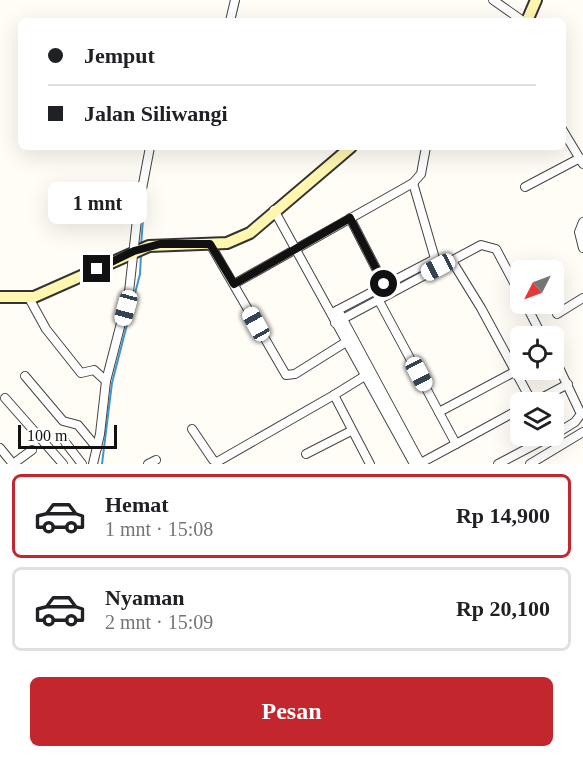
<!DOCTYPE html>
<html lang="id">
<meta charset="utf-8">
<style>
:root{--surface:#fff;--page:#f6f6f6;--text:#202124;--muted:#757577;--line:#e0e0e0;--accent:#c4262e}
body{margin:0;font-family:Georgia,serif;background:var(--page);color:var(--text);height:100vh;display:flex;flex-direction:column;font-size:22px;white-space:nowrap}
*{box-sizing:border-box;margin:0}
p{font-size:20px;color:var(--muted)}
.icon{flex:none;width:33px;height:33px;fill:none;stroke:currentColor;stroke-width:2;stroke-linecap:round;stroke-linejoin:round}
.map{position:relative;height:464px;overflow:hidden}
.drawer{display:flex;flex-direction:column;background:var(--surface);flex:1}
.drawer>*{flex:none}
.top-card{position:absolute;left:18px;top:18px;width:548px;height:132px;border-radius:9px;box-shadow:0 6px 24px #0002;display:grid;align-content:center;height:132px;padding:0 30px;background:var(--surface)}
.needle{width:39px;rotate:228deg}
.fabs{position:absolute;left:510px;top:260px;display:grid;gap:12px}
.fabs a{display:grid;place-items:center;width:54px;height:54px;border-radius:9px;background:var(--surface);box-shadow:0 6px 24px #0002;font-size:30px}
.scale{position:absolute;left:18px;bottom:15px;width:99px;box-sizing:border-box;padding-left:6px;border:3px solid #111;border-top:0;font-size:16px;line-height:21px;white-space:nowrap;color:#111;-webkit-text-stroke:4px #fff;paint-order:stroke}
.end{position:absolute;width:27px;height:27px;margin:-14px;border:8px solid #111;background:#fff;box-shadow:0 0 0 3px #fff}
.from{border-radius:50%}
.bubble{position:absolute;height:42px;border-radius:9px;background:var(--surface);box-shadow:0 6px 24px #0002;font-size:20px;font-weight:600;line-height:42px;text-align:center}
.car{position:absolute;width:18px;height:36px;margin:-18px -9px;border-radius:8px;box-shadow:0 0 4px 2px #0007;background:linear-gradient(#fff 24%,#345 0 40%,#fff 0 76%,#345 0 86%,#fff 0)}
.top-card b{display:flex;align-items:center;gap:21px;height:57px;font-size:22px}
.top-card b+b{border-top:2px solid var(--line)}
.top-card i{width:15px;height:15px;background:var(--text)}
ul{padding:10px 0 0;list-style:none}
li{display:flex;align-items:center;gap:18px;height:84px;margin:0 12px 9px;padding:0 18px;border:3px solid var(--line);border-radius:9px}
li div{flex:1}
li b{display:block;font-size:22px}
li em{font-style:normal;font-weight:600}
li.current{border-color:var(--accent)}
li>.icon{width:54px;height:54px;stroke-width:1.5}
.cta{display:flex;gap:12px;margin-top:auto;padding:12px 30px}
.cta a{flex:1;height:69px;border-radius:9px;background:var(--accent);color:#fff;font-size:24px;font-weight:600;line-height:69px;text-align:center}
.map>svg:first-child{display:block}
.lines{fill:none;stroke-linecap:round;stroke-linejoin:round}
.stream{stroke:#3f96cf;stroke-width:2}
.street-casing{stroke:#444;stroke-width:10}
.secondary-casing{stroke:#333;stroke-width:14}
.street{stroke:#fff;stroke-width:8}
.secondary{stroke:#fff6b0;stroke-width:10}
.route{stroke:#111;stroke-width:8}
</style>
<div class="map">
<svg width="583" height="464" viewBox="0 0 583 464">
<rect width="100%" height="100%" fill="#fffdf5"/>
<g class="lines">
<g class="stream">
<path d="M234 21 239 0"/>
<path d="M141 246 145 192"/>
<path d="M102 464 112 383 140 274 141 255"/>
</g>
<g class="street-casing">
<g id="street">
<path d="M493 0 523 21"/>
<path d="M230 21 235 0"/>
<path d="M562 129 583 164"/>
<path d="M413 183 436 262"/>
<path d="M525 187 580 158"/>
<path d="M274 210 414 464"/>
<path d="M350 218 385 286"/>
<path d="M583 222 579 232 583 248"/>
<path d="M210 244 286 375 295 374 346 342"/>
<path d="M452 261 481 308 532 402"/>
<path d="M234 284 413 183 421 174 426 147"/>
<path d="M29 298 46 329 81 373 94 370 106 381"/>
<path d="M378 299 456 444 520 409"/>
<path d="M525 303 542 336"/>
<path d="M338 310 421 464"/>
<path d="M334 312 435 259"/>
<path d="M557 314 583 298"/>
<path d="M335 323 481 245 496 249 520 294"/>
<path d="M554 357 581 414 575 422 554 435"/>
<path d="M368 374 334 395 370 464"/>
<path d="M25 376 63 421 78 425 97 448"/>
<path d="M5 398 63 464"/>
<path d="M534 402 568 384"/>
<path d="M439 412 516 371"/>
<path d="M192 429 213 460 217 462 334 395"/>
<path d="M65 442 82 464"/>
<path d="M0 448 13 464"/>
<path d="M306 454 351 431"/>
<path d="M13 464 32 450"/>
<path d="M93 464 100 434 106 381 129 292 138 210 150 147"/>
<path d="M148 464 156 460"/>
<path d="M419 464 456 444"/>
<path d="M498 464 553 435"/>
<path d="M530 464 583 432"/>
</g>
</g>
<g class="secondary-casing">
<g id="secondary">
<path d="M527 21 536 0"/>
<path d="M0 297H34L149 246 227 243 250 233 351 147"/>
</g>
</g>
<use href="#street" class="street"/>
<use href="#secondary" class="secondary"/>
</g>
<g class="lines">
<path class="route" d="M97 269 134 251 160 244H210L234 284 350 218 384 284"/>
</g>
</svg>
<div class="fabs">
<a><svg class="needle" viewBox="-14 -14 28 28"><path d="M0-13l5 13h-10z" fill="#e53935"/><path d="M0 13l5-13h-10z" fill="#757577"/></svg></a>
<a><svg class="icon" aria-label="locate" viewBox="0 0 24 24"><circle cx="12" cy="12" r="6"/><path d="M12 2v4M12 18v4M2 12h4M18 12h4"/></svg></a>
<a><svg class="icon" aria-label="layers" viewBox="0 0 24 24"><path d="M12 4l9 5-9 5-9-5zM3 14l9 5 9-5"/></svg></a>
</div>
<div class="scale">100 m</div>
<i class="end from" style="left:384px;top:284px"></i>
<i class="end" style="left:97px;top:269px"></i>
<div class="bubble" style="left:48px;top:182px;width:99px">1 mnt</div>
<i class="car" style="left:438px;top:267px;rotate:242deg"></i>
<i class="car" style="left:126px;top:308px;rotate:195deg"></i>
<i class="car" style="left:256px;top:324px;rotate:331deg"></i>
<i class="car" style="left:419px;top:374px;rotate:152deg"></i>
<div class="top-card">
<b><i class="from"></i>Jemput</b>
<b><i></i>Jalan Siliwangi</b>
</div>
</div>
<section class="drawer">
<ul>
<li class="current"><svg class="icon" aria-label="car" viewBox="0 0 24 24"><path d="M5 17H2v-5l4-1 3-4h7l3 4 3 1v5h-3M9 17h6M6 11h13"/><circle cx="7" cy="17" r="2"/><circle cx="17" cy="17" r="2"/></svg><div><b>Hemat</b><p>1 mnt · 15:08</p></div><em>Rp 14,900</em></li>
<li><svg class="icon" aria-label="car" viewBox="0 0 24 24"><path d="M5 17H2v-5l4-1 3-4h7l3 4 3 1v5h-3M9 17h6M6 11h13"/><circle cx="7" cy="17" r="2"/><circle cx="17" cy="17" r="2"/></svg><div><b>Nyaman</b><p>2 mnt · 15:09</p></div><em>Rp 20,100</em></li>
</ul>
<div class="cta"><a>Pesan</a></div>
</section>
